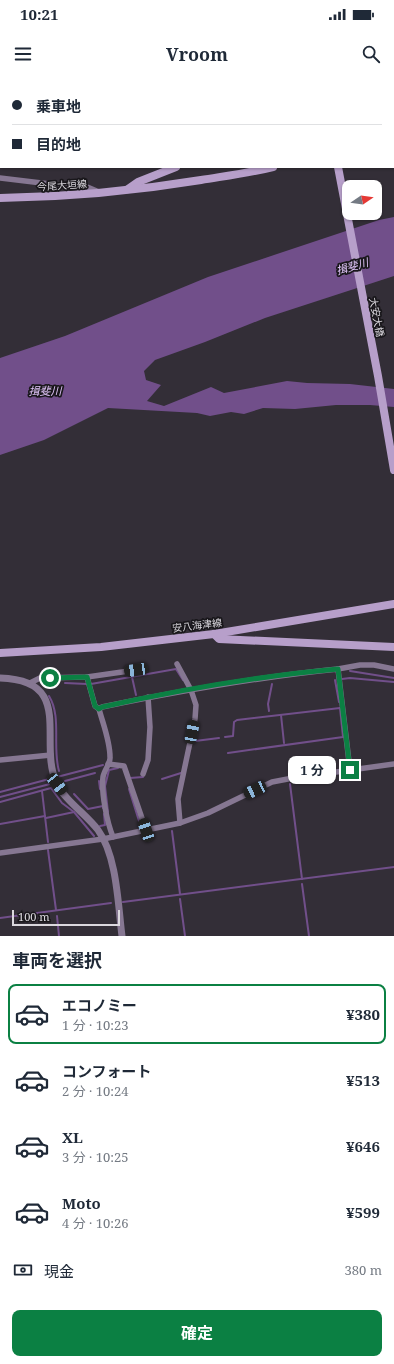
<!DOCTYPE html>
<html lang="ja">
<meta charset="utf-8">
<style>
:root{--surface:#fff;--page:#f6f6f7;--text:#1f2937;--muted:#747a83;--line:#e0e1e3;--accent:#0b8043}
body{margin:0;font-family:"Noto Serif","Noto Sans JP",serif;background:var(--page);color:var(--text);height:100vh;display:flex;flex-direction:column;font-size:15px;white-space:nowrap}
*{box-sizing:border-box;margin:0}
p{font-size:13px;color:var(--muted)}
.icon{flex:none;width:22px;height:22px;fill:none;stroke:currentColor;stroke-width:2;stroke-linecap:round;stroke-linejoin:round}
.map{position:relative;height:856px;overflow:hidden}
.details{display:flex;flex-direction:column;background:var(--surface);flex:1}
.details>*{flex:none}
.top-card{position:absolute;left:0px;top:0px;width:394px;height:88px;box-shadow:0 1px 3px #0004;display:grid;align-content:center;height:88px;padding:0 12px;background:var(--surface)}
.needle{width:26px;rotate:77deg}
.buttons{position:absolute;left:342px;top:100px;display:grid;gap:8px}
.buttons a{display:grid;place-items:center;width:40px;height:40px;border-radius:8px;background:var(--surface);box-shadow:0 1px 3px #0004;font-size:20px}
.scale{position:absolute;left:12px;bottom:10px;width:108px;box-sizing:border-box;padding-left:4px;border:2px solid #dbd8de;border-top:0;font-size:11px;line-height:14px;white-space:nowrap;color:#dbd8de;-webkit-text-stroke:3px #19171b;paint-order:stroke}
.end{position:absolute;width:18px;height:18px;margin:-9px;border:5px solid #0b8043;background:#fff;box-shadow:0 0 0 2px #fff}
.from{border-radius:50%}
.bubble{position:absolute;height:28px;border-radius:8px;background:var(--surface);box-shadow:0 1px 3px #0004;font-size:13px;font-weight:700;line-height:28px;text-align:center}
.car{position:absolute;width:12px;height:24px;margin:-12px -6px;border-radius:5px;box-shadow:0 0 3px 1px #0007;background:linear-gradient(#222 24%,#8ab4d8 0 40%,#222 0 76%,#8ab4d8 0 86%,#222 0)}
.top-card b{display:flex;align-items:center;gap:14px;height:38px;font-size:15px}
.top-card b+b{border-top:1px solid var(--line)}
.top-card i{width:10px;height:10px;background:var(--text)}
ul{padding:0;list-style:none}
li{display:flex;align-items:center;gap:12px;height:60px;margin:0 8px 6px;padding:0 4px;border:2px solid transparent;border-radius:8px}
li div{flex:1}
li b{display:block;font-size:15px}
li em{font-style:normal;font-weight:700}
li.on{border-color:var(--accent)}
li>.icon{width:36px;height:36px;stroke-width:1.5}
h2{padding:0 12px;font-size:18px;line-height:48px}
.pay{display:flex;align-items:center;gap:10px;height:44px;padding:0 12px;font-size:15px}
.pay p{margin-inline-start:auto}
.action{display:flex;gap:8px;margin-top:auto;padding:8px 12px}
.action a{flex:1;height:46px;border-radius:8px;background:var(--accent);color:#fff;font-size:16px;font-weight:700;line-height:46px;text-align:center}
.status{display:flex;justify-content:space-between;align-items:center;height:28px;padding:0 20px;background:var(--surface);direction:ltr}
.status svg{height:11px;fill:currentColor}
header{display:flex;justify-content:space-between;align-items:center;height:52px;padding:0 12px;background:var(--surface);font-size:18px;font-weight:700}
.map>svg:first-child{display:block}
.water{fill:#714f8a}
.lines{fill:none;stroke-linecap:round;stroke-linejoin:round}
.stream{stroke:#714f8a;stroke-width:2}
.minor{stroke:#867792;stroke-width:5.5}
.tertiary{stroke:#867792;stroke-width:7}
.secondary{stroke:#b79fca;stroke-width:8}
.route{stroke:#0b8043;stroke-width:5}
.labels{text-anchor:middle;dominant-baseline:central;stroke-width:3.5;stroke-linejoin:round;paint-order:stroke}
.street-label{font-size:10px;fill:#dbd8de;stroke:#19171b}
.water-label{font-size:11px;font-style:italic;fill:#e0c4f8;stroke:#19171b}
</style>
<div class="status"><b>10:21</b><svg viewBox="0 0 49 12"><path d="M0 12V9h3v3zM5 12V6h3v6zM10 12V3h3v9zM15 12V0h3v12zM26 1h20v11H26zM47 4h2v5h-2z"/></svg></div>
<header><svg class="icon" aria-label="menu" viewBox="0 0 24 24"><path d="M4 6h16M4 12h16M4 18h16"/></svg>Vroom<svg class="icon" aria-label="search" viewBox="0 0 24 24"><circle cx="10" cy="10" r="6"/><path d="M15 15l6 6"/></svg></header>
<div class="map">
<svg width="394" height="856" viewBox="0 0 394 856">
<rect width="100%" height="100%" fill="#332e37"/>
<path class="water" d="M394 137V196L265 238 205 262 155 280 144 291 146 300 161 305 147 321 164 326 211 307 224 313 287 301 307 303 350 304 394 309V327L370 325H336L295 329 263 328 244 334 231 332 210 336 197 333 108 328 44 360 0 375V278L65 256 208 197 379 140Z"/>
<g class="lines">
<g class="stream">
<path d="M350 591 394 598"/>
<path d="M132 597 136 615"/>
<path d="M342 599 350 598 394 602"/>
<path d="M335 600 339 622"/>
<path d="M65 603 87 604"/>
<path d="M91 604 176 589 183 600"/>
<path d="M49 616C62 637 52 667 59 691"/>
<path d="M269 631 268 624 272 604"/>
<path d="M281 635 284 663"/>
<path d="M225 657 233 656 234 642 237 640 340 628 343 657 228 673"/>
<path d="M195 661 219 658"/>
<path d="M57 697 103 685"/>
<path d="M130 698 143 697"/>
<path d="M162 699 181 693"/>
<path d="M65 701 95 693"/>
<path d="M99 701 100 709"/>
<path d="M290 704 302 799"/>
<path d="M129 709 139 741"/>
<path d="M42 711 48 762"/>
<path d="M0 712 53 698"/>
<path d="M74 714 88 729 103 726V728"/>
<path d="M0 717 50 704"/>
<path d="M0 722 51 708 62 723 74 732 94 756"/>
<path d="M108 732 105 706 109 690 118 688"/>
<path d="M46 738 74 732"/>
<path d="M0 744 45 736"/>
<path d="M100 746 105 745 104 734"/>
<path d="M172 751 180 814"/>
<path d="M48 770 56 830"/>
<path d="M302 804 309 856"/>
<path d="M180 819 185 856"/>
<path d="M123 822 394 787"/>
<path d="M57 836 59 856"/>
<path d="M0 838 111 823"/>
</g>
<g class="minor">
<path d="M55 0V1"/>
<path d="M145 0 146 1"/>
<path d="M308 0V1"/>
<path d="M343 0 344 1"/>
<path d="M385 0 389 1"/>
<path d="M350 1 356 0"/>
<path d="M393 2H394"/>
<path d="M0 33H1"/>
<path d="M0 98 75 107 85 106 99 112"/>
<path d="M177 584 191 610 196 625 195 639 178 719 180 743"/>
<path d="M338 589 360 585H374L394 589"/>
<path d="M87 597 95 626 99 629C103 644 110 661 110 677 111 683 104 690 103 697 101 713 107 742 113 757"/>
<path d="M30 603 40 598 87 597 136 590"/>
<path d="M99 629 102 627C180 611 258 597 338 589L350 690"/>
<path d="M0 680 51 675"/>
<path d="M108 684 124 686 146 750"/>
<path d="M143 694 148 680 150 647 148 617"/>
<path d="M0 773 103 759 180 743 208 733 272 702 293 698 394 684"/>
</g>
<path class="tertiary" d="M0 598C75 600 38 660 56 702 64 720 86 734 98 750 117 776 118 825 122 856"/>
<g class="secondary">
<path d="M322 0V1"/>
<path d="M393 25H394"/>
<path d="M393 64H394"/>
<path d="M338 87 378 296 394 390"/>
<path d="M128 109 138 102 176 87"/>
<path d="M0 118C67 117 134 111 201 100 225 96 249 93 273 87"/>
<path d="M214 554 219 559 394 567"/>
<path d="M0 573 101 567 214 554 394 524"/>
</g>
</g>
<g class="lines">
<path class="route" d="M50 598 87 597 95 626 99 629 102 627C179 610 258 596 338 589L350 690"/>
</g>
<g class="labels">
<g class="street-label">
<text transform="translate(62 105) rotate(-4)">今尾大垣線</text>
<text transform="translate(377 237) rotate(79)">大安大橋</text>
<text transform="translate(197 545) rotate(-7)">安八海津線</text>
</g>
<g class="water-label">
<text transform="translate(352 186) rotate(-16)">揖斐川</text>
<text x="45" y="310">揖斐川</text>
</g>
</g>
</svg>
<div class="buttons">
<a><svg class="needle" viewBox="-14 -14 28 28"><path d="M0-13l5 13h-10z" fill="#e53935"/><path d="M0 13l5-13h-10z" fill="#747a83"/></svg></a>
</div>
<div class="scale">100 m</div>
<i class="end from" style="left:50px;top:598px"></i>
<i class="end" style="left:350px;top:690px"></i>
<div class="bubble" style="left:288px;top:676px;width:48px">1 分</div>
<i class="car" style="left:136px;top:590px;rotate:262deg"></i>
<i class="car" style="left:192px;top:652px;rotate:11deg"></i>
<i class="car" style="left:57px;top:704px;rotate:142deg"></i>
<i class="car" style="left:255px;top:710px;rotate:245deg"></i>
<i class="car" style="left:146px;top:750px;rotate:341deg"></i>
<div class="top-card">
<b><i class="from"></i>乗車地</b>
<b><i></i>目的地</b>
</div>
</div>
<section class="details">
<h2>車両を選択</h2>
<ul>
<li class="on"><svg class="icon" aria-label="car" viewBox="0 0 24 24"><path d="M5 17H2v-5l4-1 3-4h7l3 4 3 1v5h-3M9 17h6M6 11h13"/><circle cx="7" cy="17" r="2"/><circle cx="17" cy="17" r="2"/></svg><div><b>エコノミー</b><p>1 分 · 10:23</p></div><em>¥380</em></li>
<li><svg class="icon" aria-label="car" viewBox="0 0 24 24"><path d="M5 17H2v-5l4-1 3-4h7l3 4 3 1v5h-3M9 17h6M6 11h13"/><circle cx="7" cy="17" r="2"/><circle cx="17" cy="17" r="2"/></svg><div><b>コンフォート</b><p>2 分 · 10:24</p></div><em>¥513</em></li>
<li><svg class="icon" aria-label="car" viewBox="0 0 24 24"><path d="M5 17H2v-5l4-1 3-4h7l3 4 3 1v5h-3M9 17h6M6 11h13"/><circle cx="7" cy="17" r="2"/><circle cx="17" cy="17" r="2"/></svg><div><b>XL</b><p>3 分 · 10:25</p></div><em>¥646</em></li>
<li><svg class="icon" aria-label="car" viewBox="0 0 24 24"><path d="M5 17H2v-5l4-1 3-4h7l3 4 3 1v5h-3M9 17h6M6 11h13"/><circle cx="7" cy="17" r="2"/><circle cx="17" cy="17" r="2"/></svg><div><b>Moto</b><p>4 分 · 10:26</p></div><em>¥599</em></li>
</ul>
<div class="pay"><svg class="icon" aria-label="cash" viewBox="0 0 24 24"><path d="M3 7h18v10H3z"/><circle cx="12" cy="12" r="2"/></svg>現金<p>380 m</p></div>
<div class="action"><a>確定</a></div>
</section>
